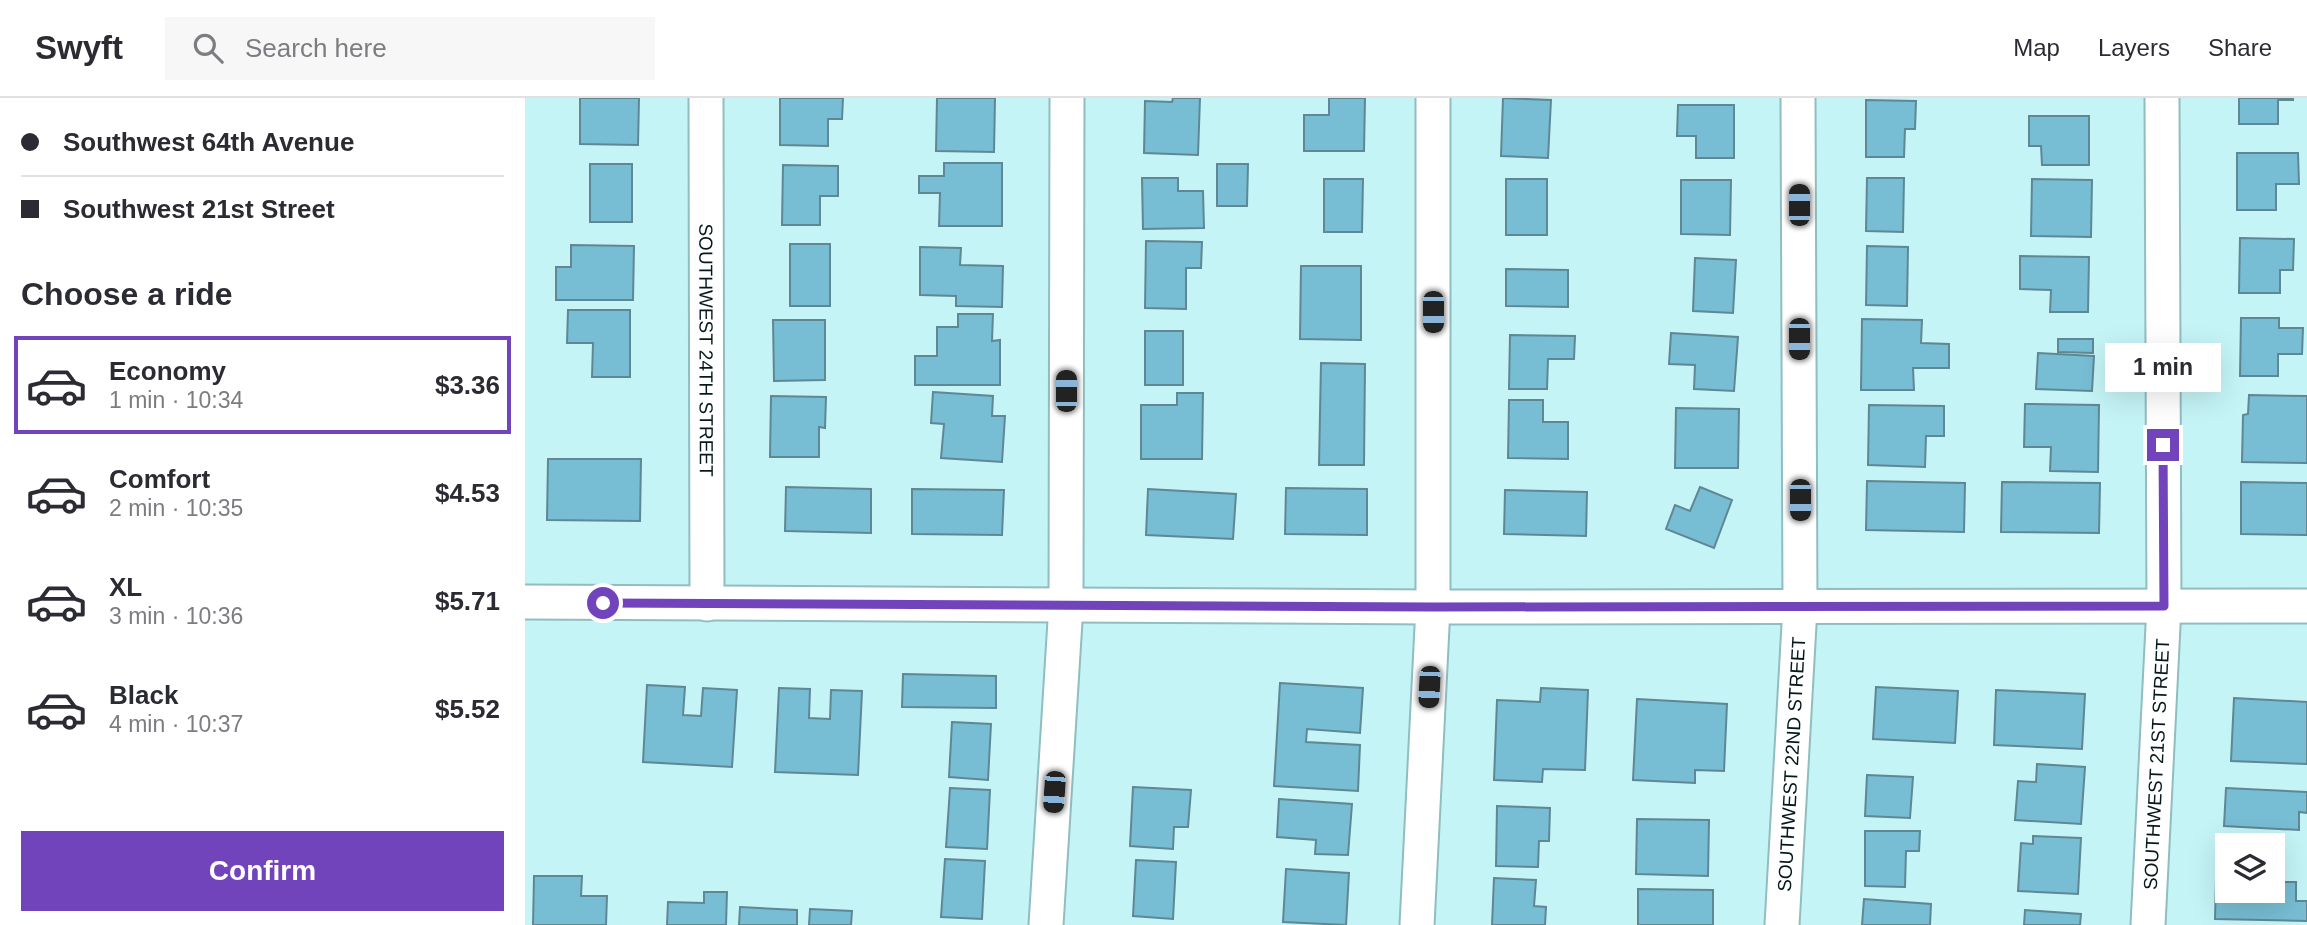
<!DOCTYPE html>
<meta charset="utf-8">
<style>
:root{--surface:#fff;--page:#f7f7f7;--text:#2b2b33;--muted:#7c7c81;--line:#e1e1e2;--accent:#7244bc}
body{margin:0;font-family:Helvetica,sans-serif;background:var(--page);color:var(--text);height:100vh;display:flex;flex-direction:column;font-size:26px;white-space:nowrap}
*{box-sizing:border-box;margin:0}
p{font-size:23px;color:var(--muted)}
.icon{flex:none;width:38px;height:38px;fill:none;stroke:currentColor;stroke-width:2;stroke-linecap:round;stroke-linejoin:round}
.map{position:relative;flex:1;overflow:hidden}
.sheet{display:flex;flex-direction:column;background:var(--surface);width:525px}
.sheet>*{flex:none}
.guide{display:grid;align-content:center;height:154px;padding:0 21px;background:var(--surface)}
.tools{position:absolute;left:1690px;top:735px;display:grid;gap:14px}
.tools a{display:grid;place-items:center;width:70px;height:70px;border-radius:0px;background:var(--surface);box-shadow:0 7px 28px #0002;font-size:35px}
.end{position:absolute;width:32px;height:32px;margin:-16px;border:9px solid #7244bc;background:#fff;box-shadow:0 0 0 4px #fff}
.from{border-radius:50%}
.bubble{position:absolute;height:49px;border-radius:0px;background:var(--surface);box-shadow:0 7px 28px #0002;font-size:23px;font-weight:700;line-height:49px;text-align:center}
.car{position:absolute;width:21px;height:42px;margin:-21px -10px;border-radius:9px;box-shadow:0 0 5px 2px #0007;background:linear-gradient(#222 24%,#8ab4d8 0 40%,#222 0 76%,#8ab4d8 0 86%,#222 0)}
.guide b{display:flex;align-items:center;gap:24px;height:66px;font-size:26px}
.guide b+b{border-top:2px solid var(--line)}
.guide i{width:18px;height:18px;background:var(--text)}
ul{padding:0;list-style:none}
li{display:flex;align-items:center;gap:21px;height:98px;margin:0 14px 10px;padding:0 7px;border:4px solid transparent;border-radius:0px}
li div{flex:1}
li b{display:block;font-size:26px}
li em{font-style:normal;font-weight:700}
li.current{border-color:var(--accent)}
li>.icon{width:63px;height:63px;stroke-width:1.5}
h2{padding:0 21px;font-size:32px;line-height:84px}
.primary-button{display:flex;gap:14px;margin-top:auto;padding:14px 21px}
.primary-button a{flex:1;height:80px;border-radius:0px;background:var(--accent);color:#fff;font-size:28px;font-weight:700;line-height:80px;text-align:center}
header{display:flex;align-items:center;gap:42px;box-sizing:border-box;height:98px;padding:0 35px;background:var(--surface);border-bottom:2px solid var(--line)}
header strong{font-size:33px}
nav{display:flex;gap:38px;margin-inline-start:auto;font-size:24px}
.search{width:490px;height:63px;background:var(--page);display:flex;align-items:center;gap:18px;box-sizing:border-box;padding:0 24px;border-radius:0px;color:var(--muted);font-size:26px}
main{display:flex;flex:1;min-height:0}
.map>svg:first-child{display:block}
.building{fill:#77bdd3;stroke:#5f8794;stroke-width:2}
.lines{fill:none;stroke-linecap:round;stroke-linejoin:round}
.street-casing{stroke:#90bdc0;stroke-width:37}
.street{stroke:#fff;stroke-width:33}
.route{stroke:#7244bc;stroke-width:9}
.labels{text-anchor:middle;dominant-baseline:central;stroke-width:7;stroke-linejoin:round;paint-order:stroke}
.street-label{font-size:19px;fill:#061819;stroke:#fff}
</style>
<header>
<strong>Swyft</strong>
<div class="search"><svg class="icon" aria-label="search" viewBox="0 0 24 24"><circle cx="10" cy="10" r="6"/><path d="M15 15l6 6"/></svg>Search here</div>
<nav><a>Map</a><a>Layers</a><a>Share</a></nav>
</header>
<main>
<section class="sheet">
<div class="guide">
<b><i class="from"></i>Southwest 64th Avenue</b>
<b><i></i>Southwest 21st Street</b>
</div>
<h2>Choose a ride</h2>
<ul>
<li class="current"><svg class="icon" aria-label="car" viewBox="0 0 24 24"><path d="M5 17H2v-5l4-1 3-4h7l3 4 3 1v5h-3M9 17h6M6 11h13"/><circle cx="7" cy="17" r="2"/><circle cx="17" cy="17" r="2"/></svg><div><b>Economy</b><p>1 min · 10:34</p></div><em>$3.36</em></li>
<li><svg class="icon" aria-label="car" viewBox="0 0 24 24"><path d="M5 17H2v-5l4-1 3-4h7l3 4 3 1v5h-3M9 17h6M6 11h13"/><circle cx="7" cy="17" r="2"/><circle cx="17" cy="17" r="2"/></svg><div><b>Comfort</b><p>2 min · 10:35</p></div><em>$4.53</em></li>
<li><svg class="icon" aria-label="car" viewBox="0 0 24 24"><path d="M5 17H2v-5l4-1 3-4h7l3 4 3 1v5h-3M9 17h6M6 11h13"/><circle cx="7" cy="17" r="2"/><circle cx="17" cy="17" r="2"/></svg><div><b>XL</b><p>3 min · 10:36</p></div><em>$5.71</em></li>
<li><svg class="icon" aria-label="car" viewBox="0 0 24 24"><path d="M5 17H2v-5l4-1 3-4h7l3 4 3 1v5h-3M9 17h6M6 11h13"/><circle cx="7" cy="17" r="2"/><circle cx="17" cy="17" r="2"/></svg><div><b>Black</b><p>4 min · 10:37</p></div><em>$5.52</em></li>
</ul>
<div class="primary-button"><a>Confirm</a></div>
</section>
<div class="map">
<svg width="1782" height="827" viewBox="0 0 1782 827">
<rect width="100%" height="100%" fill="#c5f4f6"/>
<g class="building">
<path d="M55 0H114L113 47 55 46Z"/>
<path d="M255 0H318L317 21H303V48L255 47Z"/>
<path d="M412 0H470L469 54 411 53Z"/>
<path d="M648 0H675L673 57 619 55 620 3 647 4Z"/>
<path d="M804 0H840L839 53H779V17H804Z"/>
<path d="M978 0 1026 2 1023 60 976 58Z"/>
<path d="M1714 0H1768V2H1753V26H1714Z"/>
<path d="M1341 2 1391 3 1390 31H1380L1379 59H1341Z"/>
<path d="M1153 7H1209V60H1171V38H1152Z"/>
<path d="M1504 18H1564V67H1517L1516 48H1504Z"/>
<path d="M1712 55H1773L1774 86H1751V112H1712Z"/>
<path d="M419 65H477V128H414L415 95H394V78H419Z"/>
<rect x="65" y="66" width="42" height="58"/>
<path d="M692 66H723L722 108H692Z"/>
<path d="M258 67 313 68V98H295V127H257Z"/>
<path d="M617 80H653V93H678L679 130 618 131Z"/>
<path d="M1342 80H1379L1378 134 1341 133Z"/>
<path d="M799 81H838L837 134H799Z"/>
<rect x="981" y="81" width="41" height="56"/>
<path d="M1507 81 1567 82 1566 139 1506 138Z"/>
<path d="M1156 82H1206L1205 137 1156 136Z"/>
<path d="M1715 140 1769 141 1768 172H1755V195H1714Z"/>
<path d="M621 143 677 144 676 170H661V211L620 210Z"/>
<rect x="265" y="146" width="40" height="62"/>
<path d="M46 147 109 148 108 202H31V169H46Z"/>
<path d="M1342 148 1383 149 1382 208 1341 207Z"/>
<path d="M395 149 436 150 435 167 478 168 477 209 431 208V198L395 197Z"/>
<path d="M1495 158 1564 159 1563 214H1525L1526 192 1495 191Z"/>
<path d="M1170 160 1211 162 1208 215 1168 213Z"/>
<path d="M776 168H836V242L775 241Z"/>
<path d="M981 171 1043 172V209L981 208Z"/>
<path d="M43 212H105V279H67L68 245H42Z"/>
<path d="M433 216H468L467 243 475 242V287H390V258H412V229H433Z"/>
<path d="M1716 220H1754V230H1778L1777 256H1753V278H1715Z"/>
<path d="M1337 221 1397 222 1396 245 1424 246V270H1388L1389 292H1336Z"/>
<path d="M248 222H300V282L249 283Z"/>
<rect x="620" y="233" width="38" height="54"/>
<path d="M1146 235 1213 239 1209 293 1169 291 1170 267 1144 266Z"/>
<path d="M985 237 1050 238 1049 261H1023L1022 291H984Z"/>
<path d="M1533 241H1568V255L1533 254Z"/>
<path d="M1513 255 1569 258 1567 293 1511 291Z"/>
<path d="M796 265 840 266 839 367H794Z"/>
<path d="M408 294 468 298 467 318H480L477 364 416 360 419 326 406 325Z"/>
<path d="M652 295H678L677 361H616V307H652Z"/>
<path d="M1724 297 1782 298V365L1717 364 1718 317 1723 316Z"/>
<path d="M246 298 301 299 300 330 294 329V359H245Z"/>
<path d="M984 302H1018V324H1043V361L983 360Z"/>
<path d="M1500 306 1574 307 1573 374 1525 373 1526 349H1499Z"/>
<path d="M1344 307 1419 308V338H1401L1400 369 1343 367Z"/>
<path d="M1151 310 1214 311 1213 370H1150Z"/>
<path d="M23 361H116L115 423 22 422Z"/>
<path d="M1342 383 1440 385 1439 434 1341 432Z"/>
<path d="M1477 384 1575 385 1574 435 1476 434Z"/>
<path d="M1716 384 1782 385V437L1716 436Z"/>
<path d="M261 389 346 391V435L260 433Z"/>
<path d="M1175 389 1207 402 1189 450 1141 431 1150 407 1165 413Z"/>
<path d="M761 390 842 391V437L760 436Z"/>
<path d="M387 391 479 392 477 437 387 436Z"/>
<path d="M623 391 711 396 708 441 621 437Z"/>
<path d="M980 392 1062 394 1061 438 979 436Z"/>
<path d="M378 576 471 578V610L377 609Z"/>
<path d="M755 585 838 590 835 635 782 631 781 644 835 647 833 693 749 688Z"/>
<path d="M122 587 160 589 158 617 176 618 178 590 212 592 207 669 118 664Z"/>
<path d="M1351 589 1433 593 1430 645 1348 641Z"/>
<path d="M254 590 285 591 284 620 305 621 306 592 337 593 333 677 250 674Z"/>
<path d="M1016 590 1063 592 1060 672 1018 671 1017 684 969 682 972 602 1015 604Z"/>
<path d="M1471 592 1560 596 1557 651 1469 647Z"/>
<path d="M1709 600 1782 604V666L1706 663Z"/>
<path d="M1112 601 1202 606 1199 673 1170 672V685L1108 682Z"/>
<path d="M427 624 466 626 463 682 424 679Z"/>
<path d="M1512 666 1560 669 1556 726 1490 722 1493 683 1511 684Z"/>
<path d="M1342 677 1388 679 1385 720 1340 718Z"/>
<path d="M608 689 666 692 663 729H649L648 751 605 748Z"/>
<path d="M425 690 465 692 462 751 421 749Z"/>
<path d="M1701 690 1782 694V715L1774 714V732L1699 728Z"/>
<path d="M754 701 827 706 823 757 790 756 791 742 752 739Z"/>
<path d="M972 708 1025 710 1024 743H1014L1013 769 971 768Z"/>
<path d="M1112 721 1184 722 1183 778 1111 776Z"/>
<path d="M1340 733H1395L1394 753H1381L1380 789 1340 788Z"/>
<path d="M1508 738 1556 740 1553 796 1493 793 1496 745 1508 746Z"/>
<path d="M420 761 460 763 457 821 416 819Z"/>
<path d="M611 762 651 764 648 821 608 818Z"/>
<path d="M761 771 824 775 821 827 758 824Z"/>
<path d="M9 778H57L56 798H82L81 827H8Z"/>
<path d="M969 780 1011 782 1009 808 1021 809 1020 827H967Z"/>
<path d="M1691 783H1703V793H1748V784H1771V803H1782V823L1690 821Z"/>
<path d="M1113 791 1188 792V827H1113Z"/>
<path d="M179 794H202L201 827H142L143 804 179 805Z"/>
<path d="M1339 801 1406 806 1405 827H1337Z"/>
<path d="M215 809 272 812V827H214Z"/>
<path d="M285 811 327 813 326 827H284Z"/>
<path d="M1500 812 1556 816 1555 827H1499Z"/>
</g>
<g class="lines">
<g class="street-casing">
<g id="street">
<path id="s1" d="M181 0 182 506"/>
<path d="M0 504 908 509 1782 508"/>
<path d="M521 827 541 507 542 0"/>
<path d="M892 827 908 509V0"/>
<path id="s2" d="M1257 827 1275 509 1273 0"/>
<path id="s3" d="M1623 827 1639 508 1637 0"/>
</g>
</g>
<use href="#street" class="street"/>
</g>
<g class="lines">
<path class="route" d="M78 505 908 509 1639 508 1638 347"/>
</g>
<g class="labels">
<g class="street-label">
<text stroke="none"><textPath href="#s1" startOffset="252">SOUTHWEST 24TH STREET</textPath></text>
<text stroke="none"><textPath href="#s2" startOffset="161">SOUTHWEST 22ND STREET</textPath></text>
<text stroke="none"><textPath href="#s3" startOffset="161">SOUTHWEST 21ST STREET</textPath></text>
</g>
</g>
</svg>
<div class="tools">
<a><svg class="icon" aria-label="layers" viewBox="0 0 24 24"><path d="M12 4l9 5-9 5-9-5zM3 14l9 5 9-5"/></svg></a>
</div>
<i class="end from" style="left:78px;top:505px"></i>
<i class="end" style="left:1638px;top:347px"></i>
<div class="bubble" style="left:1580px;top:245px;width:116px">1 min</div>
<i class="car" style="left:1274px;top:107px;rotate:0deg"></i>
<i class="car" style="left:908px;top:214px;rotate:180deg"></i>
<i class="car" style="left:1274px;top:241px;rotate:180deg"></i>
<i class="car" style="left:541px;top:293px;rotate:0deg"></i>
<i class="car" style="left:1275px;top:402px;rotate:180deg"></i>
<i class="car" style="left:904px;top:589px;rotate:183deg"></i>
<i class="car" style="left:529px;top:694px;rotate:184deg"></i>
</div>
</main>
